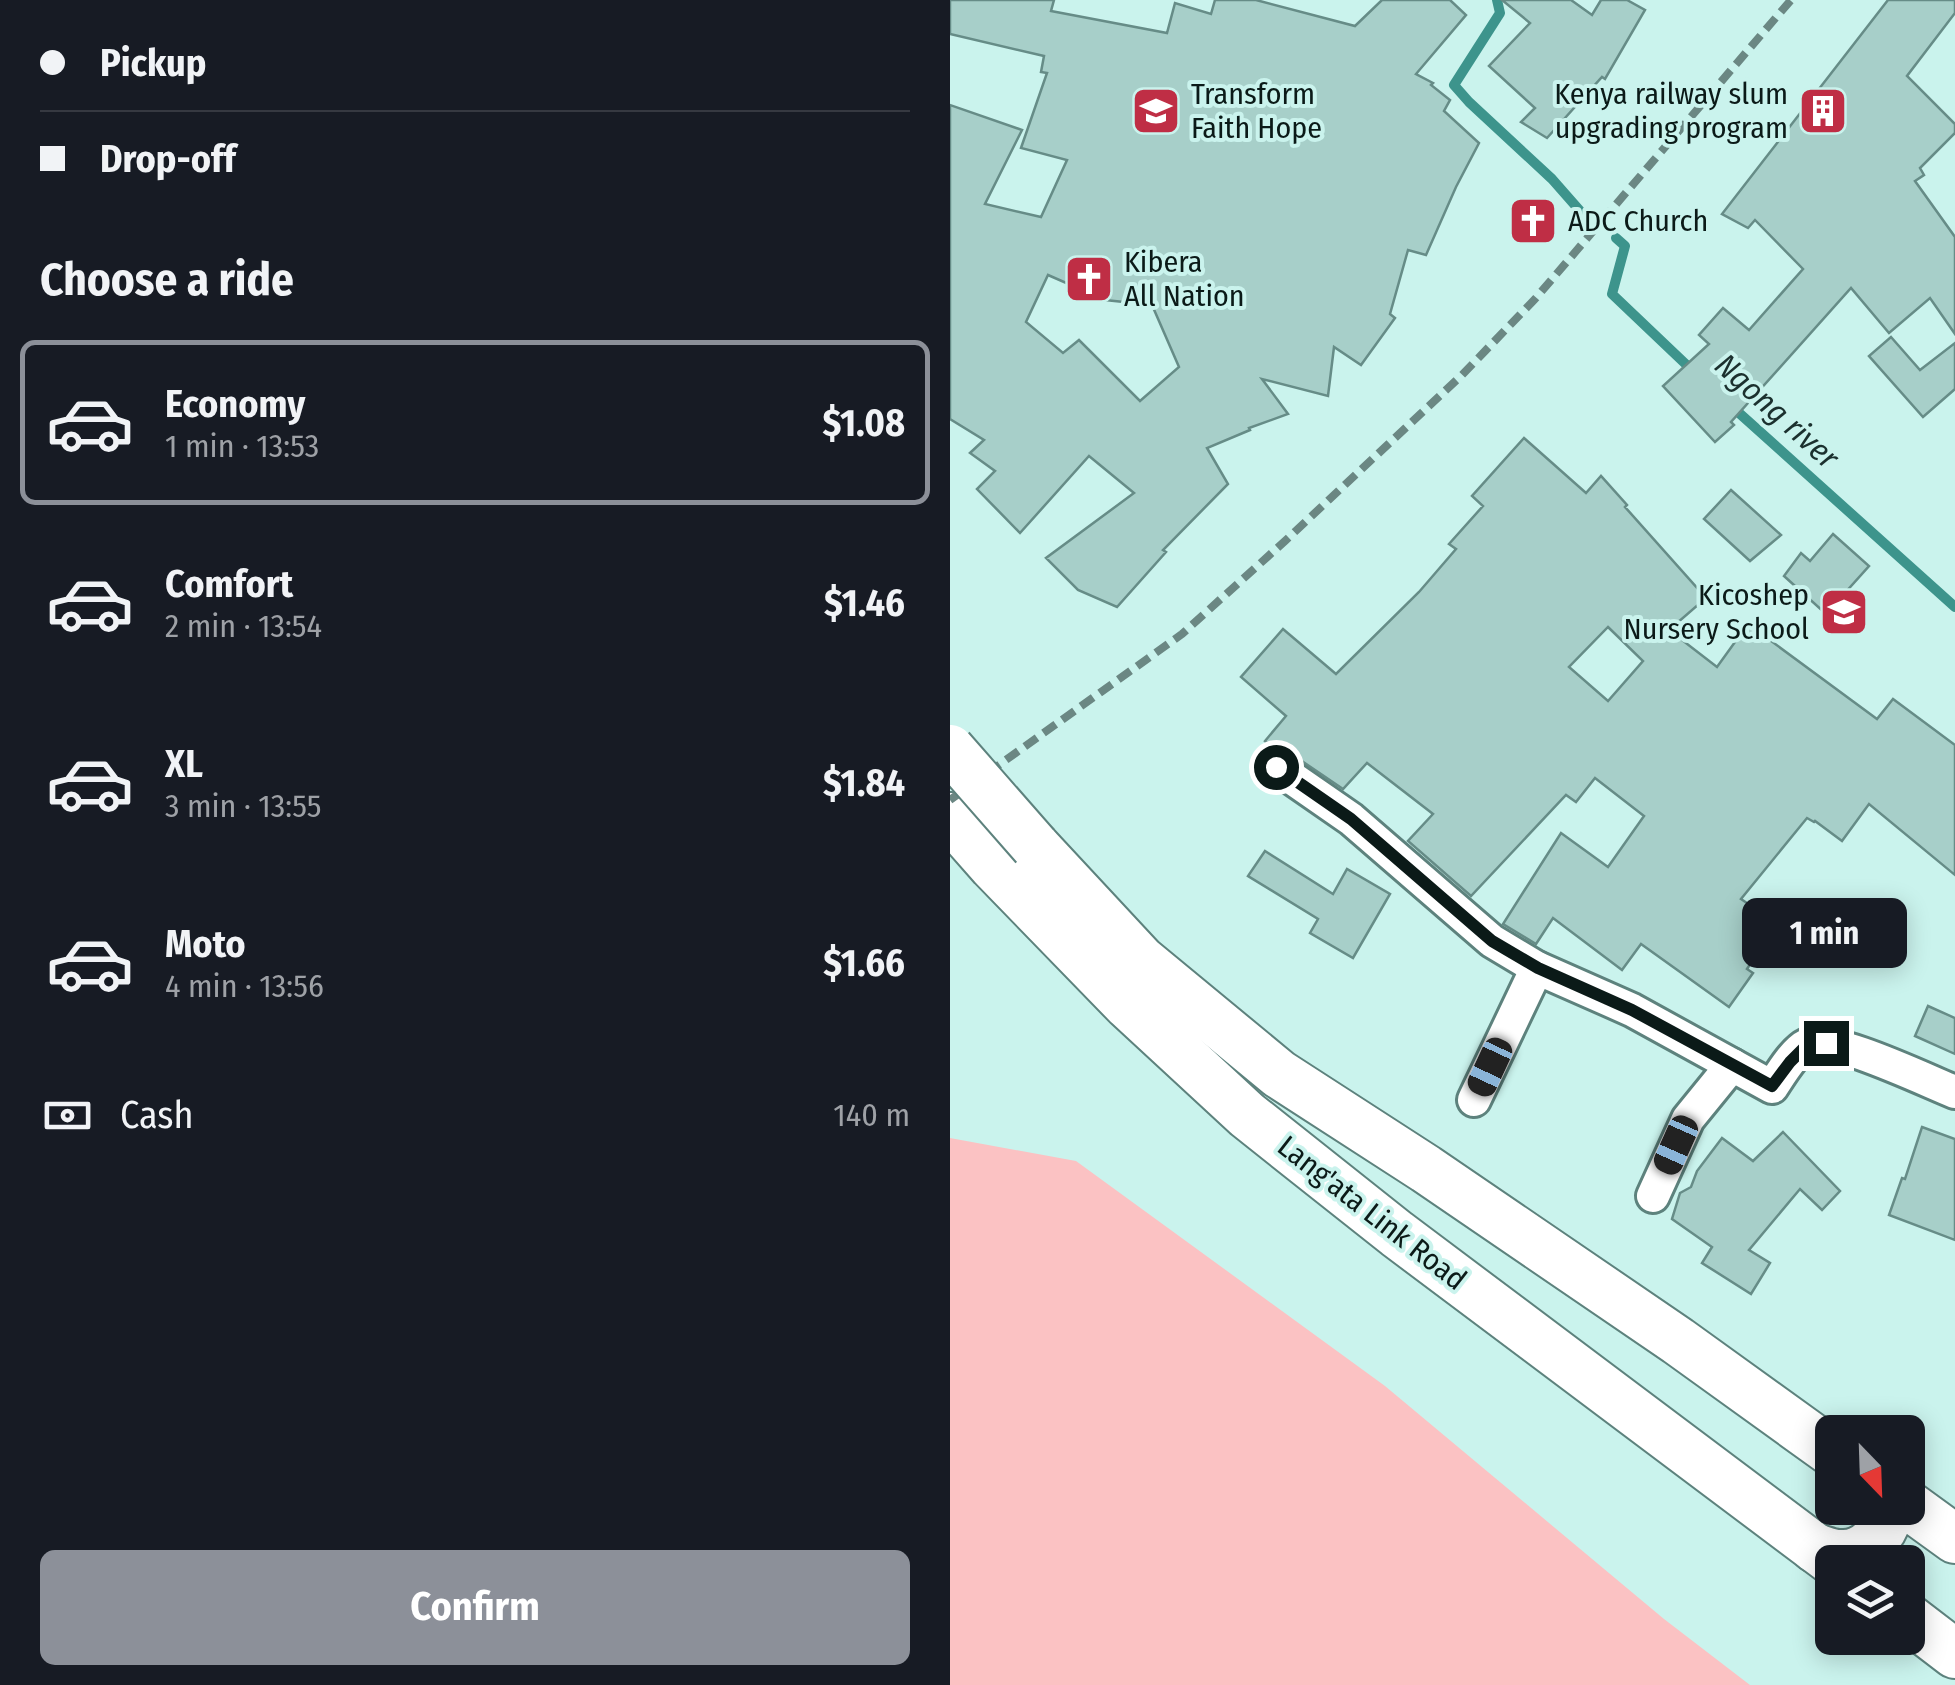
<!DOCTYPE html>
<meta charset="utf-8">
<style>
:root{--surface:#171b24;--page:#20242c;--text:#f1f3f6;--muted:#9ea1a6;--line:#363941;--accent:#8c9099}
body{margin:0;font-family:"Fira Sans Condensed",sans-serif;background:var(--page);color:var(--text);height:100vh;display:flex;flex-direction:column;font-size:38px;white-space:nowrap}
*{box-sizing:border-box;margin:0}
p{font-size:32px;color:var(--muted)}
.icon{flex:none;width:55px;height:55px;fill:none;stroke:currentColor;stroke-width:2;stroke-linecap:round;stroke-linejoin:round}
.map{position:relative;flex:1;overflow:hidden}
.side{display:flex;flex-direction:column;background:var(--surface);width:950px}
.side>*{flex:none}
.top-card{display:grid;align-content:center;height:220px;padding:0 40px;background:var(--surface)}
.needle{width:65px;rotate:157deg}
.controls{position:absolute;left:865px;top:1415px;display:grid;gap:20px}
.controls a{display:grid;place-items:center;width:110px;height:110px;border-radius:15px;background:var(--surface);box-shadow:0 5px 25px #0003;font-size:50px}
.end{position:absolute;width:45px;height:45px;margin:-22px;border:12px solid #0b1a18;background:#fff;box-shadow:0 0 0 5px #fff}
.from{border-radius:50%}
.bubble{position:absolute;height:70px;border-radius:15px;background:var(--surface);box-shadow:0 5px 25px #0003;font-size:32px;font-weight:700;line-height:70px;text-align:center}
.car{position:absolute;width:30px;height:60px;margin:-30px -15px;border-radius:12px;box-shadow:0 0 8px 2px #0007;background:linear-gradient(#222 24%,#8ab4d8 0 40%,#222 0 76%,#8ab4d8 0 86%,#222 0)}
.top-card b{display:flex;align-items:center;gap:35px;height:95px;font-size:38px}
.top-card b+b{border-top:2px solid var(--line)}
.top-card i{width:25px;height:25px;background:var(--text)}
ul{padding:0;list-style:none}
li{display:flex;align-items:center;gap:30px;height:165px;margin:0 20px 15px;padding:0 20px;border:5px solid transparent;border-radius:15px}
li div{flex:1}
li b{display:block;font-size:38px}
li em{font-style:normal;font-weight:700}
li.active{border-color:var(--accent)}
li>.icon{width:90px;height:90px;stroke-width:1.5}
h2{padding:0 40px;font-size:45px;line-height:120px}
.pay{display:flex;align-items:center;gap:25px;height:110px;padding:0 40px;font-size:38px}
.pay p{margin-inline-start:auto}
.cta{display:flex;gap:20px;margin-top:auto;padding:20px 40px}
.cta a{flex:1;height:115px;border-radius:15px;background:var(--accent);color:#fff;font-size:40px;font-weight:700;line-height:115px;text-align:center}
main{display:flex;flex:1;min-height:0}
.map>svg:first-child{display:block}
.green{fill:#fbc2c3}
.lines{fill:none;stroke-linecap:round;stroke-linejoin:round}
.stream{stroke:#3d948c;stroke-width:10}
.building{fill:#a7cfc9;stroke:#668c87;stroke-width:2.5;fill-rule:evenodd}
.minor-casing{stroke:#5d827d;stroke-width:38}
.secondary-casing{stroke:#5d827d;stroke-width:52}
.minor{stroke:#fff;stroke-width:32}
.secondary{stroke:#fff;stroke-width:48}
.rail{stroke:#6b8783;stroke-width:8;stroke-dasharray:15 8;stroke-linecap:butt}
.secondary-bridge-casing{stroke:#5d827d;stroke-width:52;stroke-linecap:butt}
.secondary-bridge{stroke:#fff;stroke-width:48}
.route{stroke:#0b1a18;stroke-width:12}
.labels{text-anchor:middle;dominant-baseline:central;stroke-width:8;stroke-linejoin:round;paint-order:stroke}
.poi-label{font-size:30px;fill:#0b1a18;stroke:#caf3ed;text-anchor:start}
.street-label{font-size:30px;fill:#0b1a18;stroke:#caf3ed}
.water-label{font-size:32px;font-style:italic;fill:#1b302e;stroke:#caf3ed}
</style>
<main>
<section class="side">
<div class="top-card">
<b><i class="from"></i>Pickup</b>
<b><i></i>Drop-off</b>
</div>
<h2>Choose a ride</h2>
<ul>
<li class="active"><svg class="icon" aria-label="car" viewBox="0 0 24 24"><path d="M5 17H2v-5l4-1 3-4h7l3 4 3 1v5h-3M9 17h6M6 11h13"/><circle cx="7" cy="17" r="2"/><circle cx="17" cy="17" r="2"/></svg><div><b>Economy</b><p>1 min · 13:53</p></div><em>$1.08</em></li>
<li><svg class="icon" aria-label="car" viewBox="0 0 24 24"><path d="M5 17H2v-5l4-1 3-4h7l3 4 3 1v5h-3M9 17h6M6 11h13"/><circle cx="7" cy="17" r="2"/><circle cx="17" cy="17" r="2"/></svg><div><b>Comfort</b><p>2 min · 13:54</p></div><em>$1.46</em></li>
<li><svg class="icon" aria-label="car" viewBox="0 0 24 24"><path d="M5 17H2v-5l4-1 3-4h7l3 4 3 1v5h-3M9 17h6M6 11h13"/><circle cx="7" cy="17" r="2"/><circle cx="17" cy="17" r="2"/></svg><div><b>XL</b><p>3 min · 13:55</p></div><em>$1.84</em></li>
<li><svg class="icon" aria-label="car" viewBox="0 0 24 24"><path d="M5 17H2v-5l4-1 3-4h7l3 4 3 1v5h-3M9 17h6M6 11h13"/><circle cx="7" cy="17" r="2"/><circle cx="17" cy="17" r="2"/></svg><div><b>Moto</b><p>4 min · 13:56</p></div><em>$1.66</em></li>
</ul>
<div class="pay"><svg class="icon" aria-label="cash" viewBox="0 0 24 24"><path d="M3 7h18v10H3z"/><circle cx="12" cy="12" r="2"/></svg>Cash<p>140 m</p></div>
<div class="cta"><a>Confirm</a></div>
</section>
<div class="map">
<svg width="1005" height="1685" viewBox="0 0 1005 1685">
<rect width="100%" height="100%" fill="#caf3ed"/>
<path class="green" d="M0 1138 126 1161 435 1386 714 1619 800 1685H0Z"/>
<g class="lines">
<g class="stream">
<path d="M547 0 550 13 504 85 519 102 602 179 631 212"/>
<path d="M666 238 675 246 662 294 744 372"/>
<path d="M779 404 1005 607"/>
</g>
</g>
<g class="building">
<path d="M0 0H104L101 11 217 33 225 3 261 14 265 0H306L405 26 432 0H500L516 15 466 74 483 83 481 85 500 100 494 111 529 143 506 187 476 255 458 250 440 314 445 318 411 365 384 347 378 396 312 379 338 414 299 428 300 430 257 448 278 484 213 550 216 552 167 607 128 590 96 558 184 493 139 456 70 533 27 489 45 471 20 453 34 440 0 419V105L72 130 35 204 91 217 117 160 71 148 97 73 91 72 94 56 0 34ZM98 275 155 300 202 305 229 367 190 401 129 340 113 353 76 322Z"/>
<path d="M552 0H621L642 15 651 0H677L695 10 655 79 652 77 597 138 571 122 585 108 539 66 580 23Z"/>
<path d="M938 0H1005V13L957 76 1005 124V133L970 168 974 175 965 181 1005 237V334L980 298 939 333 901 288 781 422 784 425 765 442 713 386 759 344 749 335 773 308 799 330 853 269 805 220 798 228 772 214Z"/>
<path d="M941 337 970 370 1005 343V389L973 417 919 356Z"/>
<path d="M574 438 636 493 651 476 677 505 675 507 756 598 719 630 767 667 798 624 927 719 943 699 1005 745V875L919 804 892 841 865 821 864 822 857 818 791 899 813 914 800 933 814 943 797 969 803 973 779 1007 691 944 672 970 603 918 586 944 553 924 611 833 658 867 694 816 645 778 626 802 616 795 521 896 458 841 483 814 417 763 393 789 337 751 323 748 315 741 336 716 291 677 333 629 386 674 469 592 506 549 499 544 533 506 522 496ZM658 627 693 661 658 701 619 667Z"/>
<path d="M781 490 831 535 800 561 754 519Z"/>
<path d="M883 534 919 566 876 614 834 576 851 553 860 561Z"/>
<path d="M315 851 383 894 397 869 440 894 403 958 360 933 368 919 298 876Z"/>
<path d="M978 1006 1005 1018V1054L965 1036Z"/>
<path d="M972 1127 1005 1139V1240L939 1215 952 1178 955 1179Z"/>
<path d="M833 1132 890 1191 872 1210 850 1189 799 1250 820 1263 801 1294 752 1263 762 1247 722 1219 730 1193 741 1187 747 1171 772 1138 803 1161Z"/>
</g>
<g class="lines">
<g class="minor-casing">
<g id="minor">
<path d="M326 767 401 819 542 941 587 968 682 1010 822 1087C830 1075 844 1051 857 1045 881 1034 977 1081 1005 1092"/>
<path d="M524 1100 587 968"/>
<path d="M703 1196 738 1119 782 1065"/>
</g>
</g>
<g class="secondary-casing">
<g id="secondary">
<path d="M0 817 43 866 178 1005 297 1115 447 1234 884 1562"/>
<path d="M85 846 191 960 329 1074 476 1169 728 1341 882 1452"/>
<path d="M958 1505 1005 1539"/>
<path d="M865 1548C873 1550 882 1554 890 1554 916 1556 937 1532 939 1508"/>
<path d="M958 1618 1005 1654"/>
</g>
</g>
<use href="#minor" class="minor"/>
<use href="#secondary" class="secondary"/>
<path class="rail" d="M0 800 232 634 335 541 512 375 585 299 841 0"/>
<g class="secondary-bridge-casing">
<path id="secondary-bridge" d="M0 749 85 846"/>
</g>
<use href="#secondary-bridge" class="secondary-bridge"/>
</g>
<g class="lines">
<path class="route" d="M326 767 401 819 542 941 588 968 682 1010 822 1086 840 1062 857 1045 876 1043"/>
</g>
<defs>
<g id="school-square" transform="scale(2.5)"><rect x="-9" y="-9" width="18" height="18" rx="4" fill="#bf2e45" stroke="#caf3ed"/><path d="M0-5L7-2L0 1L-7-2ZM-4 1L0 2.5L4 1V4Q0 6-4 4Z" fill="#fff"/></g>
<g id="building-square" transform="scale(2.5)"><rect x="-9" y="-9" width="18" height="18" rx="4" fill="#bf2e45" stroke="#caf3ed"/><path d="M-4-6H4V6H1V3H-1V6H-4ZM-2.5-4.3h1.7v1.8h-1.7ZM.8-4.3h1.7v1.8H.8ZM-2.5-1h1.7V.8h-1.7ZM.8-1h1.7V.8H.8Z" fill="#fff"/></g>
<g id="church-square" transform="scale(2.5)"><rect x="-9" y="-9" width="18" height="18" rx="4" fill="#bf2e45" stroke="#caf3ed"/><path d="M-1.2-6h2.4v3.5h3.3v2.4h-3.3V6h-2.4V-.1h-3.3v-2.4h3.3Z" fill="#fff"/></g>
</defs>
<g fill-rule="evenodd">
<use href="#school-square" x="206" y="111"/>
<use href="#building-square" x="873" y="111"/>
<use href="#church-square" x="583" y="221"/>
<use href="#church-square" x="139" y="279"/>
<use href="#school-square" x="894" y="612"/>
</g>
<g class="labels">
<g class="poi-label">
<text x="241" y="94">Transform<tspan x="241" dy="34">Faith Hope</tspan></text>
<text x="838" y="94" text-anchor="end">Kenya railway slum<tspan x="838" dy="34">upgrading program</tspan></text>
<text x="618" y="221">ADC Church</text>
<text x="174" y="262">Kibera<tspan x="174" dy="34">All Nation</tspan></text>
<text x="859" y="595" text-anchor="end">Kicoshep<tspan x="859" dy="34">Nursery School</tspan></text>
</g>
<g class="street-label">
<text transform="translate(422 1213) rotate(38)">Lang'ata Link Road</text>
</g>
<g class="water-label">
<text transform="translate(827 411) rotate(42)">Ngong river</text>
</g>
</g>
</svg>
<div class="controls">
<a><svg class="needle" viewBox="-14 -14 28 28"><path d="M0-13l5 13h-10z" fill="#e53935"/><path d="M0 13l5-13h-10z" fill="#9ea1a6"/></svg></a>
<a><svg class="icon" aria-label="layers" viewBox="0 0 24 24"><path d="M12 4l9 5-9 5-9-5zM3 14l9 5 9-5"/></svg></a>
</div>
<i class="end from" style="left:326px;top:767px"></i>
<i class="end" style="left:876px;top:1043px"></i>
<div class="bubble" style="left:792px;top:898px;width:165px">1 min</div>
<i class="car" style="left:540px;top:1067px;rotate:205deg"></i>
<i class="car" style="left:726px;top:1145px;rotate:204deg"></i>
</div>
</main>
